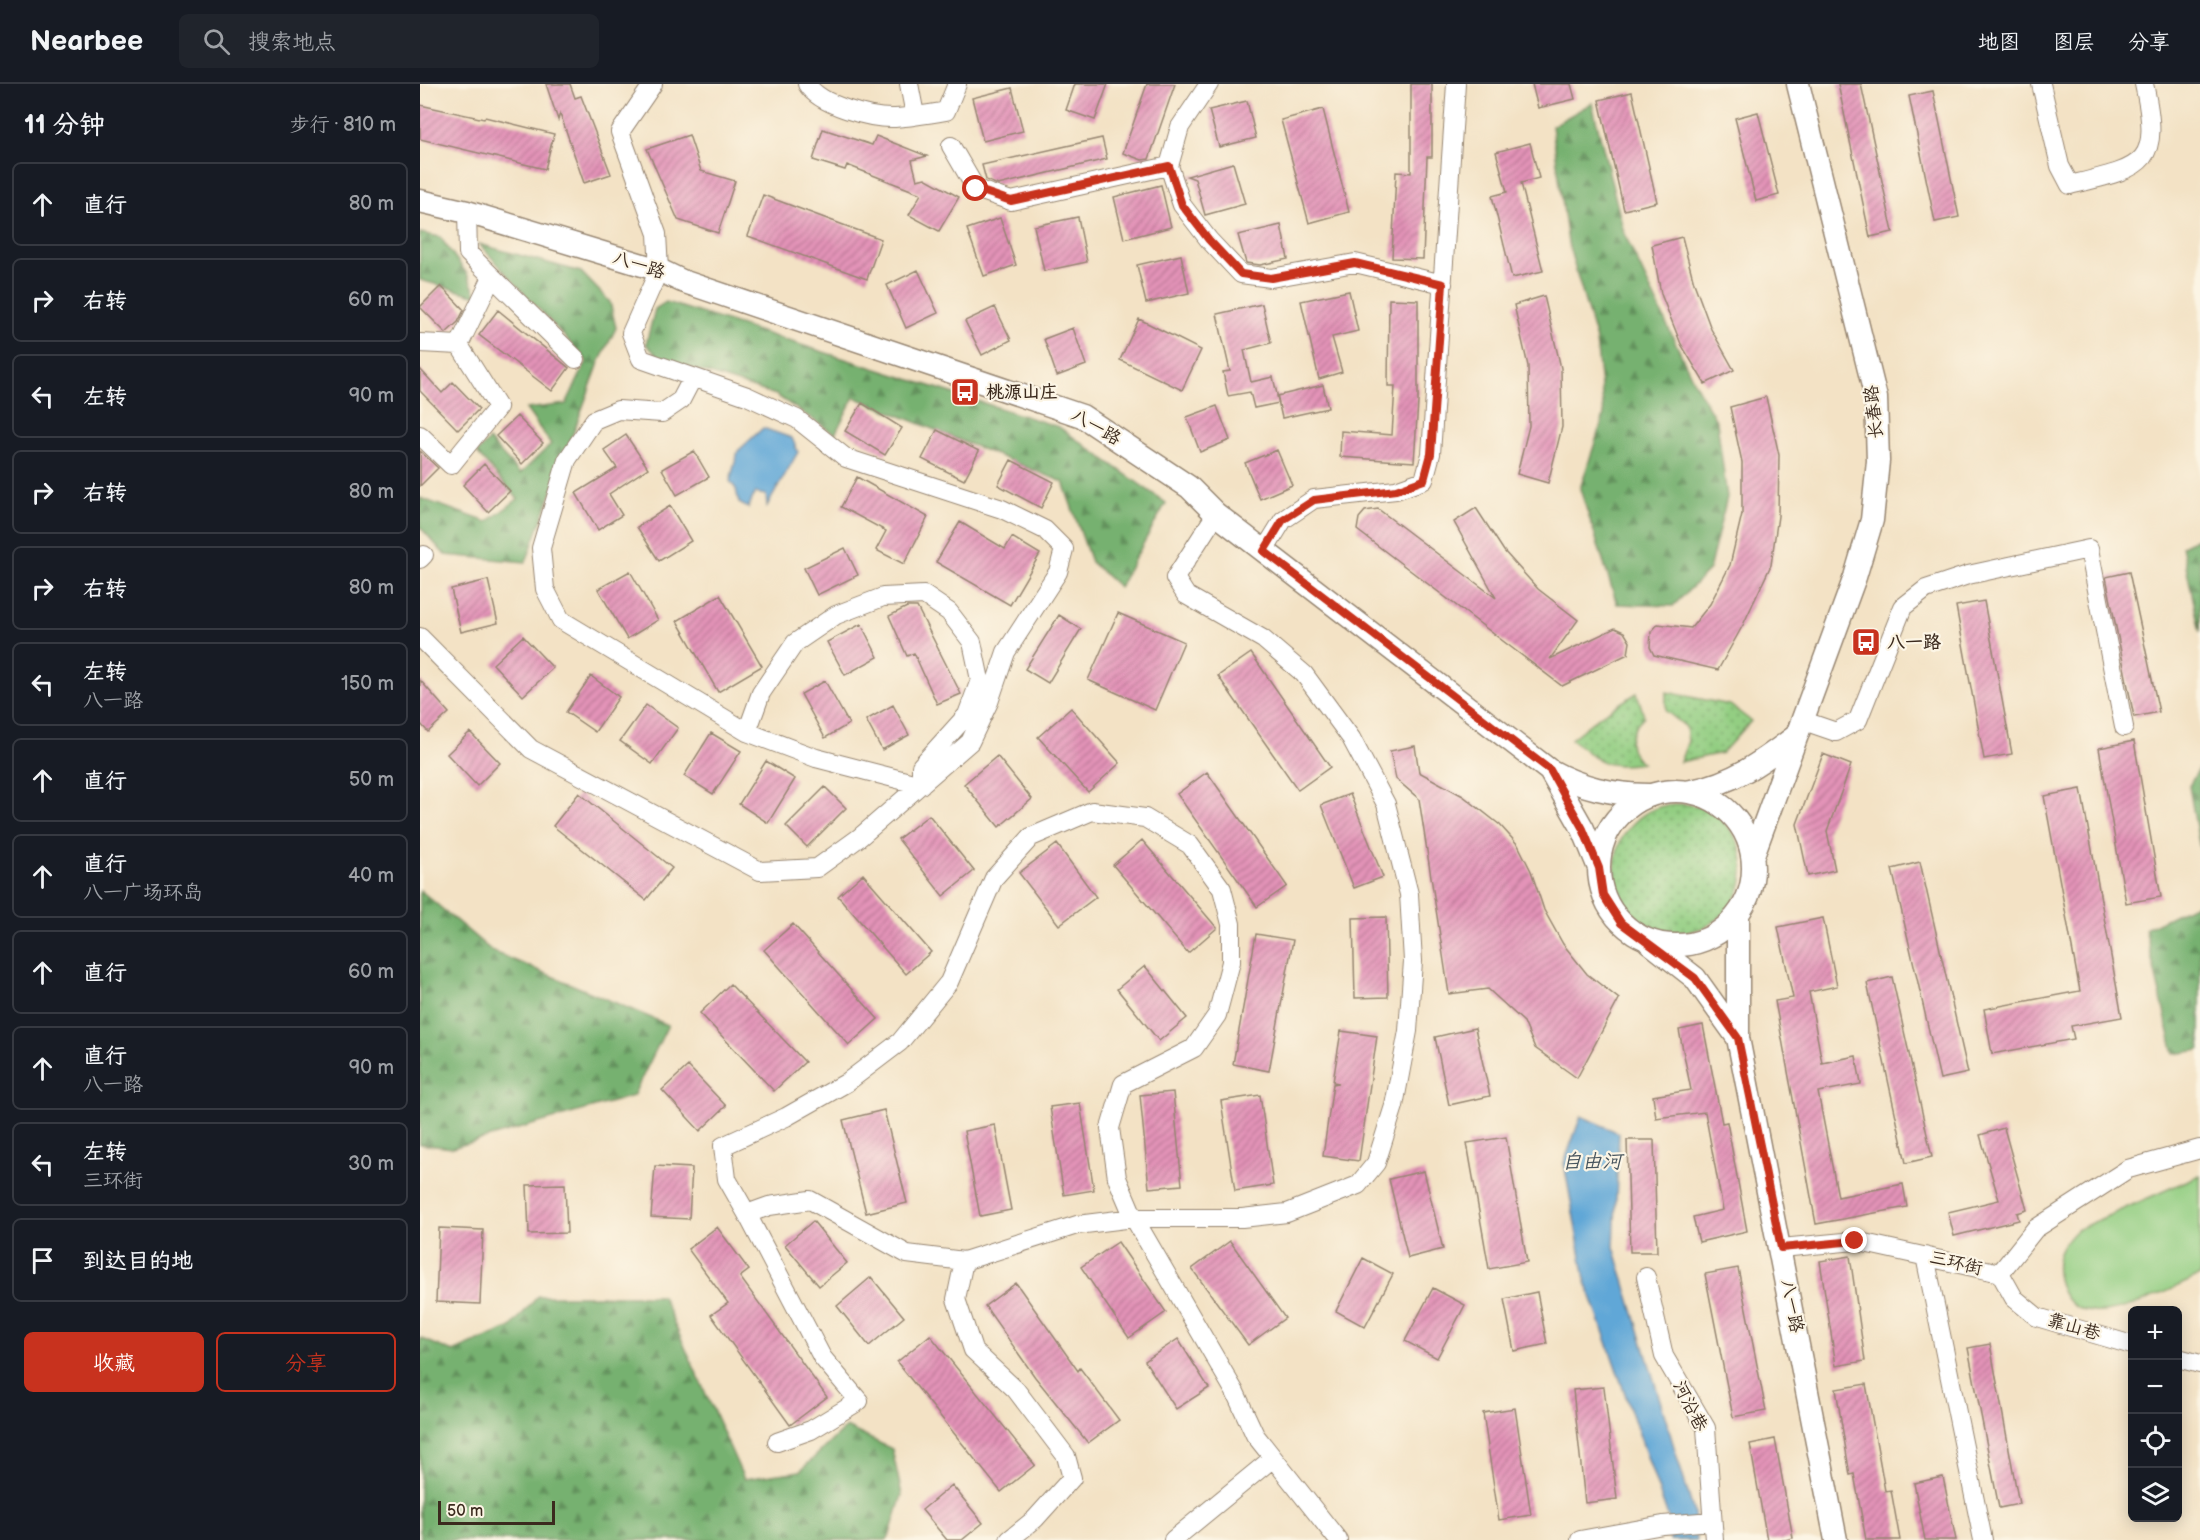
<!DOCTYPE html>
<html lang="zh">
<head>
<meta charset="utf-8">
<style>
	body { margin:0; font-family:"Balsamiq Sans","LXGW WenKai TC",sans-serif; background:#20242c; color:#f1f3f6 }
	.controls { position:absolute; right:18px; bottom:18px; display:grid; overflow:hidden; border-radius:9px; box-shadow:0 3px 15px #0003 }
	.controls button { width:54px; height:54px; display:grid; place-items:center; padding:0; border:0; border-bottom:2px solid #363941; background:#171b24; color:#f1f3f6; font:30px sans-serif }
	.scale { position:absolute; left:18px; bottom:15px; width:117px; box-sizing:border-box; padding-left:6px; border:3px solid #3b2a1e; border-top:0; font-size:16px; line-height:21px; white-space:nowrap; color:#3b2a1e; -webkit-text-stroke:4px #fcf5e5; paint-order:stroke }
	.stop { position:absolute; width:18px; height:18px; margin:-14px; border:4px solid #c8321e; border-radius:50%; background:#fff }
	.stop.end { background:#c8321e; border-color:#fff; box-shadow:0 2px 6px #0008 }
	.list { margin:0; padding:0; list-style:none }
	h2 { display:flex; justify-content:space-between; align-items:center; height:78px; margin:0; padding:0 24px; font-size:26px }
	h2 small { font-size:20px; font-weight:400; color:#9ea1a6 }
	.list li { display:grid; grid-template-columns:39px 1fr auto; gap:18px; align-items:center; box-sizing:border-box; height:84px; margin:0 12px 12px; padding:0 12px; border:2px solid #363941; border-radius:9px }
	.list b { display:block; font-size:22px; white-space:nowrap }
	.list p { margin:0; font-size:20px; white-space:nowrap; color:#9ea1a6 }
	.list em { font-size:20px; font-style:normal; color:#9ea1a6 }
	.actions { display:flex; gap:12px; padding:18px 24px }
	.actions a { flex:1; padding:14px 0; border:2px solid #c8321e; border-radius:9px; text-align:center; font-size:21px; color:#c8321e }
	.actions .main { background:#c8321e; color:#fff }
	.icon { flex:none; width:33px; height:33px; fill:none; stroke:currentColor; stroke-width:2; stroke-linecap:round; stroke-linejoin:round }
	.map { position:relative; flex:none; width:1780px; height:1456px; overflow:hidden }
	header { display:flex; align-items:center; gap:36px; box-sizing:border-box; height:84px; padding:0 30px; background:#171b24; border-bottom:2px solid #363941 }
	header strong { font-size:28px }
	nav { display:flex; gap:33px; margin-inline-start:auto; font-size:21px }
	.search { width:420px; height:54px; background:#20242c; display:flex; align-items:center; gap:15px; box-sizing:border-box; padding:0 21px; border-radius:9px; color:#9ea1a6; font-size:22px }
	main { display:flex }
	aside { flex:1; background:#171b24 }
	.map>svg:first-child { display:block }
</style>
</head>
<body>
<header>
<strong>Nearbee</strong>
<div class="search"><svg class="icon" aria-label="search" viewBox="0 0 24 24"><circle cx="10" cy="10" r="6"/><path d="M15 15l6 6"/></svg>搜索地点</div>
<nav><a>地图</a><a>图层</a><a>分享</a></nav>
</header>
<main>
<aside>
<h2>11 分钟<small>步行 · 810 m</small></h2>
<ul class="list">
<li><svg class="icon" aria-label="ahead" viewBox="0 0 24 24"><path d="M12 20V5M6 11l6-6 6 6"/></svg><div><b>直行</b></div><em>80 m</em></li>
<li><svg class="icon" aria-label="right" viewBox="0 0 24 24"><path d="M7 20v-9h11M14 6l5 5-5 5"/></svg><div><b>右转</b></div><em>60 m</em></li>
<li><svg class="icon" aria-label="left" viewBox="0 0 24 24"><path d="M17 20v-9H6M10 6l-5 5 5 5"/></svg><div><b>左转</b></div><em>90 m</em></li>
<li><svg class="icon" aria-label="right" viewBox="0 0 24 24"><path d="M7 20v-9h11M14 6l5 5-5 5"/></svg><div><b>右转</b></div><em>80 m</em></li>
<li><svg class="icon" aria-label="right" viewBox="0 0 24 24"><path d="M7 20v-9h11M14 6l5 5-5 5"/></svg><div><b>右转</b></div><em>80 m</em></li>
<li><svg class="icon" aria-label="left" viewBox="0 0 24 24"><path d="M17 20v-9H6M10 6l-5 5 5 5"/></svg><div><b>左转</b><p>八一路</p></div><em>150 m</em></li>
<li><svg class="icon" aria-label="ahead" viewBox="0 0 24 24"><path d="M12 20V5M6 11l6-6 6 6"/></svg><div><b>直行</b></div><em>50 m</em></li>
<li><svg class="icon" aria-label="ahead" viewBox="0 0 24 24"><path d="M12 20V5M6 11l6-6 6 6"/></svg><div><b>直行</b><p>八一广场环岛</p></div><em>40 m</em></li>
<li><svg class="icon" aria-label="ahead" viewBox="0 0 24 24"><path d="M12 20V5M6 11l6-6 6 6"/></svg><div><b>直行</b></div><em>60 m</em></li>
<li><svg class="icon" aria-label="ahead" viewBox="0 0 24 24"><path d="M12 20V5M6 11l6-6 6 6"/></svg><div><b>直行</b><p>八一路</p></div><em>90 m</em></li>
<li><svg class="icon" aria-label="left" viewBox="0 0 24 24"><path d="M17 20v-9H6M10 6l-5 5 5 5"/></svg><div><b>左转</b><p>三环街</p></div><em>30 m</em></li>
<li><svg class="icon" aria-label="arrive" viewBox="0 0 24 24"><path d="M6 21V4h12l-3 4 3 4H6"/></svg><div><b>到达目的地</b></div></li>
</ul>
<div class="actions"><a class="main">收藏</a><a>分享</a></div>
</aside>
<div class="map">
<svg width="1780" height="1456" viewBox="0 0 1780 1456">
	<defs>
		<pattern id="grass-dots" width="8" height="8" patternUnits="userSpaceOnUse" patternTransform="scale(1.5)"><rect width="8" height="8" fill="#93ce82"/><path d="M2 2h.1M6 6h.1" fill="none" stroke="#79a76a" stroke-width="1.8" stroke-linecap="round"/></pattern>
		<pattern id="forest-firs" width="22" height="20" patternUnits="userSpaceOnUse" patternTransform="scale(1.5)"><rect width="22" height="20" fill="#76b170"/><path d="M5 1l3.5 6h-7zM16 11l3.5 6h-7z" fill="#62905b"/></pattern>
		<pattern id="building-hatch" width="6" height="6" patternUnits="userSpaceOnUse" patternTransform="scale(1.5)"><rect width="6" height="6" fill="#e393b8"/><path d="M-1 1l2-2M0 6l6-6M5 7l2-2" fill="none" stroke="#b97895"/></pattern>
	</defs>
	<rect width="100%" height="100%" fill="#fcf5e5"/>
	<filter id="ink" filterUnits="userSpaceOnUse"><feTurbulence type="fractalNoise" baseFrequency=".0167" numOctaves="2"/><feDisplacementMap in="SourceGraphic" scale="12" xChannelSelector="R" yChannelSelector="G"/><feConvolveMatrix kernelMatrix="1 2 1 2 8 2 1 2 1" color-interpolation-filters="sRGB"/></filter>
	<filter id="wash" filterUnits="userSpaceOnUse"><feTurbulence type="fractalNoise" baseFrequency=".008" numOctaves="4" result="noise"/><feDisplacementMap in="SourceGraphic" scale="24" xChannelSelector="R" yChannelSelector="G"/><feGaussianBlur stdDeviation="1.35" result="paint"/><feColorMatrix in="noise" values="0 0 0 0 0 0 0 0 0 0 0 0 0 0 0 0 0 1.4 0 .05"/><feComposite in="paint" operator="in"/></filter>
	<g filter="url(#wash)">
		<rect width="100%" height="100%" fill="#f3e2c5"/>
		<path fill="url(#grass-dots)" stroke="#677c50" stroke-width="1.5" d="M1246 608 1310 621 1331 637 1302 669 1260 678 1268 657 1266 643 1246 627Z
			M1217 609 1224 632C1208 648 1204 665 1222 679 1184 685 1180 678 1151 655L1181 631Z
			M1195 784a64 64 0 1 1 128 0a64 64 0 1 1-128 0Z"/>
		<path fill="url(#forest-firs)" stroke="#586e47" stroke-width="1.5" d="M1172 19 1204 149 1273 296 1297 338 1307 413 1289 486 1253 522 1197 520 1160 405 1184 331 1176 256 1148 159 1132 42Z
			M0 149 20 153 47 190 57 212 0 196Z
			M59 160 161 188 190 218 196 244 179 279 106 478 25 471 0 443V414L67 438 98 415 57 369 69 356 100 390 131 360 106 325 146 320 167 277Z
			M246 218 639 343 746 419 699 503 671 478 643 398 434 313 415 350 356 311 240 274 226 260 235 225Z
			M1780 453V548L1762 462Z
			M1780 683V766L1769 702Z
			M0 806 72 867 248 941 213 1012 32 1064 0 1060Z
			M1780 818V966L1754 970 1725 845Z
			M118 1212H242L324 1395 380 1387 426 1343 472 1365 482 1411 469 1453 466 1456H0V1254L33 1268 91 1243Z"/>
		<path fill="#93ce82" stroke="#677c50" stroke-width="1.5" d="M1780 1091V1192C1741 1208 1653 1263 1638 1195 1633 1173 1641 1161 1656 1146Z"/>
		<path fill="#61a7d7" stroke="#4e687a" stroke-width="1.5" d="M343 344 372 354 378 368 347 422 346 411 335 409 328 424 319 419 316 405 310 397 318 367Z
			M1161 1032 1199 1049 1194 1163 1274 1429 1277 1456H1250L1248 1433 1165 1195 1144 1079Z"/>
		<g id="blocks">
			<path fill="url(#building-hatch)" d="M126 0H150L155 14 161 12 191 90 164 99 140 29 138 36Z
				M655 0H688L675 36 646 26Z
				M727 0H755L729 75 722 76 703 69Z
				M991 0H1012V73H1007L1003 175 972 174 976 88 991 89Z
				M1112 0H1151L1155 15 1118 24Z
				M1418 0H1441L1473 148 1450 153Z
				M592 4 603 47 563 57 552 14Z
				M1513 7 1539 133 1515 138 1489 12Z
				M1212 8 1237 118 1204 126 1179 16Z
				M827 17 836 54 799 63 789 26Z
				M0 21 64 35 65 33 134 50 125 85 0 55Z
				M903 25 929 128 889 139 861 36Z
				M1338 28 1359 111 1336 117 1315 34Z
				M403 45 452 61 456 52 507 72 492 76 497 96 505 94 539 113 519 147 489 131 501 110 427 81 425 86 393 76Z
				M269 51 281 87 315 97 298 149 258 136 227 65Z
				M682 54 687 75 578 101 566 96 562 81Z
				M1110 59 1119 94 1101 99 1123 187 1092 194 1072 112 1087 108 1076 68Z
				M813 79 825 120 785 131 775 95 767 92Z
				M741 101 751 143 704 155 694 113Z
				M343 111 461 155 447 195 328 152Z
				M658 133 667 178 624 187 614 142Z
				M580 134 596 181 564 192 547 145Z
				M861 141 868 175 840 181 826 179 818 151Z
				M1262 153 1274 199 1291 245 1314 286 1285 300 1261 260 1241 210 1232 161Z
				M761 171 769 209 726 219 717 181Z
				M498 186 518 229 486 244 467 201Z
				M21 202 44 226 38 238 26 249 0 223Z
				M929 207 938 247 912 253 922 288 899 295 881 217Z
				M1124 212 1141 284 1142 343 1128 399 1097 390 1109 342 1108 282 1094 221Z
				M969 215 998 216V318L994 378 920 373 921 347 972 351 975 302H968Z
				M842 220 851 259 824 266 831 298 853 293 859 319 834 324 830 308 808 312 803 288 810 287 797 230Z
				M575 223 591 256 562 271 545 237Z
				M78 226 149 284 132 307 59 251Z
				M719 235 781 266 762 306 700 276Z
				M653 244 666 281 637 292 624 255Z
				M0 285 22 309 33 298 59 325 38 346 0 307Z
				M903 301 908 324 862 334 857 312Z
				M1346 313 1359 371 1358 432 1351 481 1323 541 1298 586 1234 571 1230 563 1231 548 1238 540 1271 544 1290 520 1310 481 1322 430V378L1310 323Z
				M442 319 482 344 465 371 425 347Z
				M797 322 810 356 780 368 767 333Z
				M97 332 123 359 102 380 76 352Z
				M517 346 559 367 544 396 502 375Z
				M206 351 228 384 189 410 202 431 178 446 156 409 197 384 184 366Z
				M857 366 872 401 840 415 825 379Z
				M0 367 18 384 0 402Z
				M274 367 289 393 257 411 242 385Z
				M591 376 634 398 621 424 578 401Z
				M64 380 90 407 68 428 43 401Z
				M437 393 508 433 484 480 456 466 466 447 421 423Z
				M250 422 271 457 239 477 217 443Z
				M1056 424 1084 467 1118 505 1158 536 1130 575 1195 544 1204 548 1210 558 1208 570 1142 602 937 446 939 434 945 427 958 425 1076 514 1034 438Z
				M540 438 585 465 592 453 620 470 590 521 516 478Z
				M425 464 438 491 397 511 384 484Z
				M210 487 238 536 207 555 178 505Z
				M1709 488 1739 628 1714 633 1686 493Z
				M68 496 78 539 41 548 31 505Z
				M300 511 342 582 298 608 257 537Z
				M1564 517 1592 670 1564 675 1536 522Z
				M487 523H497L541 610 517 620 494 569 487 572 469 532Z
				M698 529 764 558 735 626 668 596Z
				M639 531 661 545 628 599 605 585Z
				M441 540 458 573 425 591 407 558Z
				M103 552 133 584 103 612 73 580Z
				M831 569 910 683 878 706 798 592Z
				M171 592 199 613 175 648 146 628Z
				M0 596 29 629 8 648 0 639Z
				M405 597 429 640 405 654 381 610Z
				M226 621 258 644 232 680 200 657Z
				M473 621 489 651 462 666 446 636Z
				M651 624 700 679 668 708 618 653Z
				M50 648 80 679 57 702 27 670Z
				M291 649 321 667 293 710 264 692Z
				M1714 657 1741 813 1706 819 1679 664Z
				M995 662 999 688 1043 712 1080 741 1098 761 1111 787 1124 826 1143 860 1167 890 1199 915 1157 994 1115 964 1104 938 1068 905 1029 910 999 715 976 695 970 667Z
				M1403 670 1431 681 1407 747 1415 786 1388 792 1377 740Z
				M577 672 612 715 579 743 544 700Z
				M346 677 375 695 348 739 319 720Z
				M787 688 867 802 837 823 757 710Z
				M405 703 426 724 387 763 366 742Z
				M1661 705 1702 933 1651 942 1654 955 1572 970 1564 925 1660 907 1624 712Z
				M159 709 252 784 226 816 133 742Z
				M930 710 963 793 934 804 901 721Z
				M509 731 554 787 523 812 478 755Z
				M722 756 797 844 768 869 693 781Z
				M637 760 676 813 639 841 599 789Z
				M1500 778 1548 989 1520 995 1472 785Z
				M443 790 511 868 486 890 418 812Z
				M966 833 968 913 935 914 933 834Z
				M1403 834 1417 902 1389 908 1402 979 1436 972 1441 1000 1398 1008 1418 1113 1483 1100 1487 1123 1396 1140 1355 917 1373 914 1358 843Z
				M373 840 458 935 429 961 344 866Z
				M836 850 873 856 849 987 813 980Z
				M725 882 767 934 739 957 697 905Z
				M1472 893 1512 1073 1486 1079 1447 899Z
				M310 900 385 978 354 1007 280 929Z
				M1283 941 1302 1039 1307 1038 1327 1147 1279 1158 1273 1133 1303 1126 1285 1028 1236 1034 1233 1012 1271 1006 1259 946Z
				M1055 944 1070 1012 1029 1021 1015 953Z
				M921 947 957 952 939 1077 903 1072 913 1000 919 999 913 998Z
				M268 982 306 1022 280 1047 242 1006Z
				M753 1008 762 1101 729 1104 720 1011Z
				M840 1011 853 1101 815 1107 801 1017Z
				M660 1019 674 1106 644 1111 630 1023Z
				M464 1026 487 1119 446 1129 423 1036Z
				M575 1041 591 1126 560 1132 544 1047Z
				M1584 1044 1607 1126 1597 1129 1599 1136 1534 1152 1528 1128 1579 1116 1560 1051Z
				M1086 1053 1107 1178 1069 1185 1047 1059Z
				M1207 1056H1234L1237 1168H1210Z
				M235 1082 272 1084 269 1135 231 1133Z
				M1004 1087 1023 1165 988 1174 969 1095Z
				M145 1100 147 1149 109 1150 107 1101Z
				M393 1137 427 1179 399 1202 365 1161Z
				M297 1143 329 1186 320 1193 407 1313 370 1341 291 1231 308 1219 268 1165Z
				M19 1144 63 1146 60 1220 16 1218Z
				M810 1157 865 1234 828 1261 772 1185Z
				M698 1158 746 1228 709 1254 661 1183Z
				M1430 1172 1445 1277 1416 1282 1400 1177Z
				M943 1174 973 1190 945 1243 916 1227Z
				M1318 1184 1346 1327 1313 1333 1285 1190Z
				M451 1193 484 1233 449 1262 417 1222Z
				M596 1199 658 1287 660 1284 699 1336 668 1359 615 1293 565 1222Z
				M1013 1204 1045 1221 1017 1274 985 1257Z
				M1117 1208 1127 1260 1094 1267 1084 1215Z
				M510 1251 615 1381 581 1408 477 1278Z
				M758 1255 789 1304 756 1325 725 1277Z
				M1570 1260 1599 1420 1579 1424 1548 1264Z
				M1446 1300 1465 1407 1471 1406 1480 1456H1446L1434 1390 1430 1391 1416 1305Z
				M1184 1303 1197 1415 1165 1419 1153 1306Z
				M1095 1324 1111 1431 1079 1436 1063 1329Z
				M1355 1355 1373 1454 1365 1456H1347L1330 1360Z
				M1523 1393 1536 1456H1505L1494 1399Z
				M532 1401 563 1439 542 1456H527L502 1426Z"/>
		</g>
	</g>
	<g filter="url(#ink)">
		<use href="#blocks" fill-opacity="0" stroke="#978672" stroke-width="1.5"/>
		<g fill="none" stroke-linecap="round" stroke-linejoin="round">
			<g stroke="#978672" stroke-width="20">
				<path id="minor" d="M387 0C399 21 451 35 475 34 492 33 509 30 526 27L537 0
					M489 0 495 31
					M789 0 760 43 749 82 762 121 789 156 821 190 851 194 935 179 1023 200
					M1621 0 1640 82 1650 101C1724 83 1742 82 1724 0
					M531 62 556 105 591 117 749 82
					M47 128 48 169 156 275
					M0 259 39 261
					M273 293 261 316 242 329 198 326 174 336 147 376 121 464 125 505 141 536 327 648 396 674 501 701V682L547 631 560 596 552 558 529 528 504 511 463 513 416 531 375 559 341 609 327 648
					M0 351 31 381 78 323 39 261 72 193
					M844 467 863 436 894 415 976 406 1004 396 1011 370 1036 0
					M0 475 4 471
					M0 553 111 665 340 787 397 784 440 753 550 658 569 618 586 568 638 488 644 465 625 446 582 425 426 374 377 335 327 312 221 275 211 249 239 186 237 150 200 48 233 0
					M1384 637 1416 648 1438 636 1483 523 1506 505 1548 491 1669 465 1704 643
					M327 1130 307 1095 303 1062 366 1033 426 999 480 958 529 898 574 794 611 753 672 727 725 734 770 761 802 805 811 840V878L797 931 774 964 703 1000 690 1044 697 1094 714 1134 815 1308 835 1351 918 1456
					M1361 1164 1435 1157 1580 1189
					M1505 1172 1563 1456
					M544 1177 536 1215 553 1266 596 1306 646 1372 652 1394 615 1435 589 1456
					M1580 1189 1615 1145 1708 1085 1780 1065
					M1580 1189 1594 1214 1617 1233 1712 1261
					M1226 1193 1244 1272 1286 1344 1294 1456
					M1758 1274 1780 1280
					M357 1358 391 1346 439 1317 402 1273 327 1130 349 1122 390 1116 487 1170 544 1177 657 1141 714 1134H822L867 1129 938 1101 956 1079 974 1022 988 947 993 877 989 810 966 720 931 654 884 590 843 555 766 511 755 494 796 430
					M753 1456 853 1374
					M1160 1456 1243 1441 1292 1437"/>
			</g>
			<g stroke="#978672" stroke-width="25">
				<path id="major" d="M0 117 47 128 239 186 262 197 662 332 769 403 796 430 1129 686C1162 704 1191 710 1228 711
					M1130 687 1163 745 1179 784
					M1179 784a77 77 0 1 1 154 0a77 77 0 1 1-154 0Z
					M1271 707C1313 699 1342 678 1376 652
					M1333 771 1435 493 1452 436 1458 377 1456 314 1378 0
					M1318 831V954L1416 1456
					M1229 858 1275 894 1318 954"/>
			</g>
			<use href="#minor" stroke="#fff" stroke-width="18"/>
			<use href="#major" stroke="#fff" stroke-width="22"/>
		</g>
	</g>
	<g fill="none" stroke-linecap="round" stroke-linejoin="round" filter="url(#ink)">
		<path stroke="#c8321e" stroke-width="8" d="M556 105 591 117 749 82 762 121 789 156 821 190 851 194 935 179 1023 200 1011 370 1004 396 976 406 894 416 863 436 844 467 1130 686 1163 745 1179 784 1183 811 1201 839 1275 894 1318 954 1361 1164 1435 1157"/>
	</g>
	<defs>
		<g id="bus-square" transform="scale(1.5)"><rect x="-9" y="-9" width="18" height="18" rx="4" fill="#c8321e" stroke="#fcf5e5"/><path d="M-5-6H5V4H4V6H2V4H-2V6H-4V4H-5ZM-3.5-4V0h7V-4ZM-3.5 1.2v1.5H-2V1.2ZM2 1.2v1.5H3.5V1.2Z" fill="#fff"/></g>
	</defs>
	<g fill-rule="evenodd">
		<use href="#bus-square" x="545" y="308"/>
		<use href="#bus-square" x="1446" y="558"/>
	</g>
	<g text-anchor="middle" dominant-baseline="central" stroke-width="4.5" stroke-linejoin="round" paint-order="stroke">
		<g font-size="18" fill="#3b2a1e" stroke="#fcf5e5">
			<text transform="translate(219 181) rotate(18)">八一路</text>
			<text transform="translate(1454 328) rotate(-96)">长春路</text>
			<text transform="translate(676 343) rotate(30)">八一路</text>
			<text transform="translate(1536 1179) rotate(13)">三环街</text>
			<text transform="translate(1372 1222) rotate(79)">八一路</text>
			<text transform="translate(1654 1243) rotate(16)">靠山巷</text>
			<text transform="translate(1270 1322) rotate(63)">河沿巷</text>
		</g>
		<g font-size="18" font-weight="bold" fill="#3b2a1e" stroke="#fcf5e5" text-anchor="start">
			<text x="566" y="308">桃源山庄</text>
			<text x="1467" y="558">八一路</text>
		</g>
		<g font-size="20" font-style="italic" fill="#48565f" stroke="#fcf5e5">
			<text x="1172" y="1078">自由河</text>
		</g>
	</g>
</svg>
<div class="controls">
<button>+</button>
<button>−</button>
<button><svg class="icon" aria-label="locate" viewBox="0 0 24 24"><circle cx="12" cy="12" r="6"/><path d="M12 2v4M12 18v4M2 12h4M18 12h4"/></svg></button>
<button><svg class="icon" aria-label="layers" viewBox="0 0 24 24"><path d="M12 4l9 5-9 5-9-5zM3 14l9 5 9-5"/></svg></button>
</div>
<div class="scale">50 m</div>
<div class="stop" style="left:556px;top:105px"></div>
<div class="stop end" style="left:1435px;top:1157px"></div>
</div>
</main>
</body>
</html>
